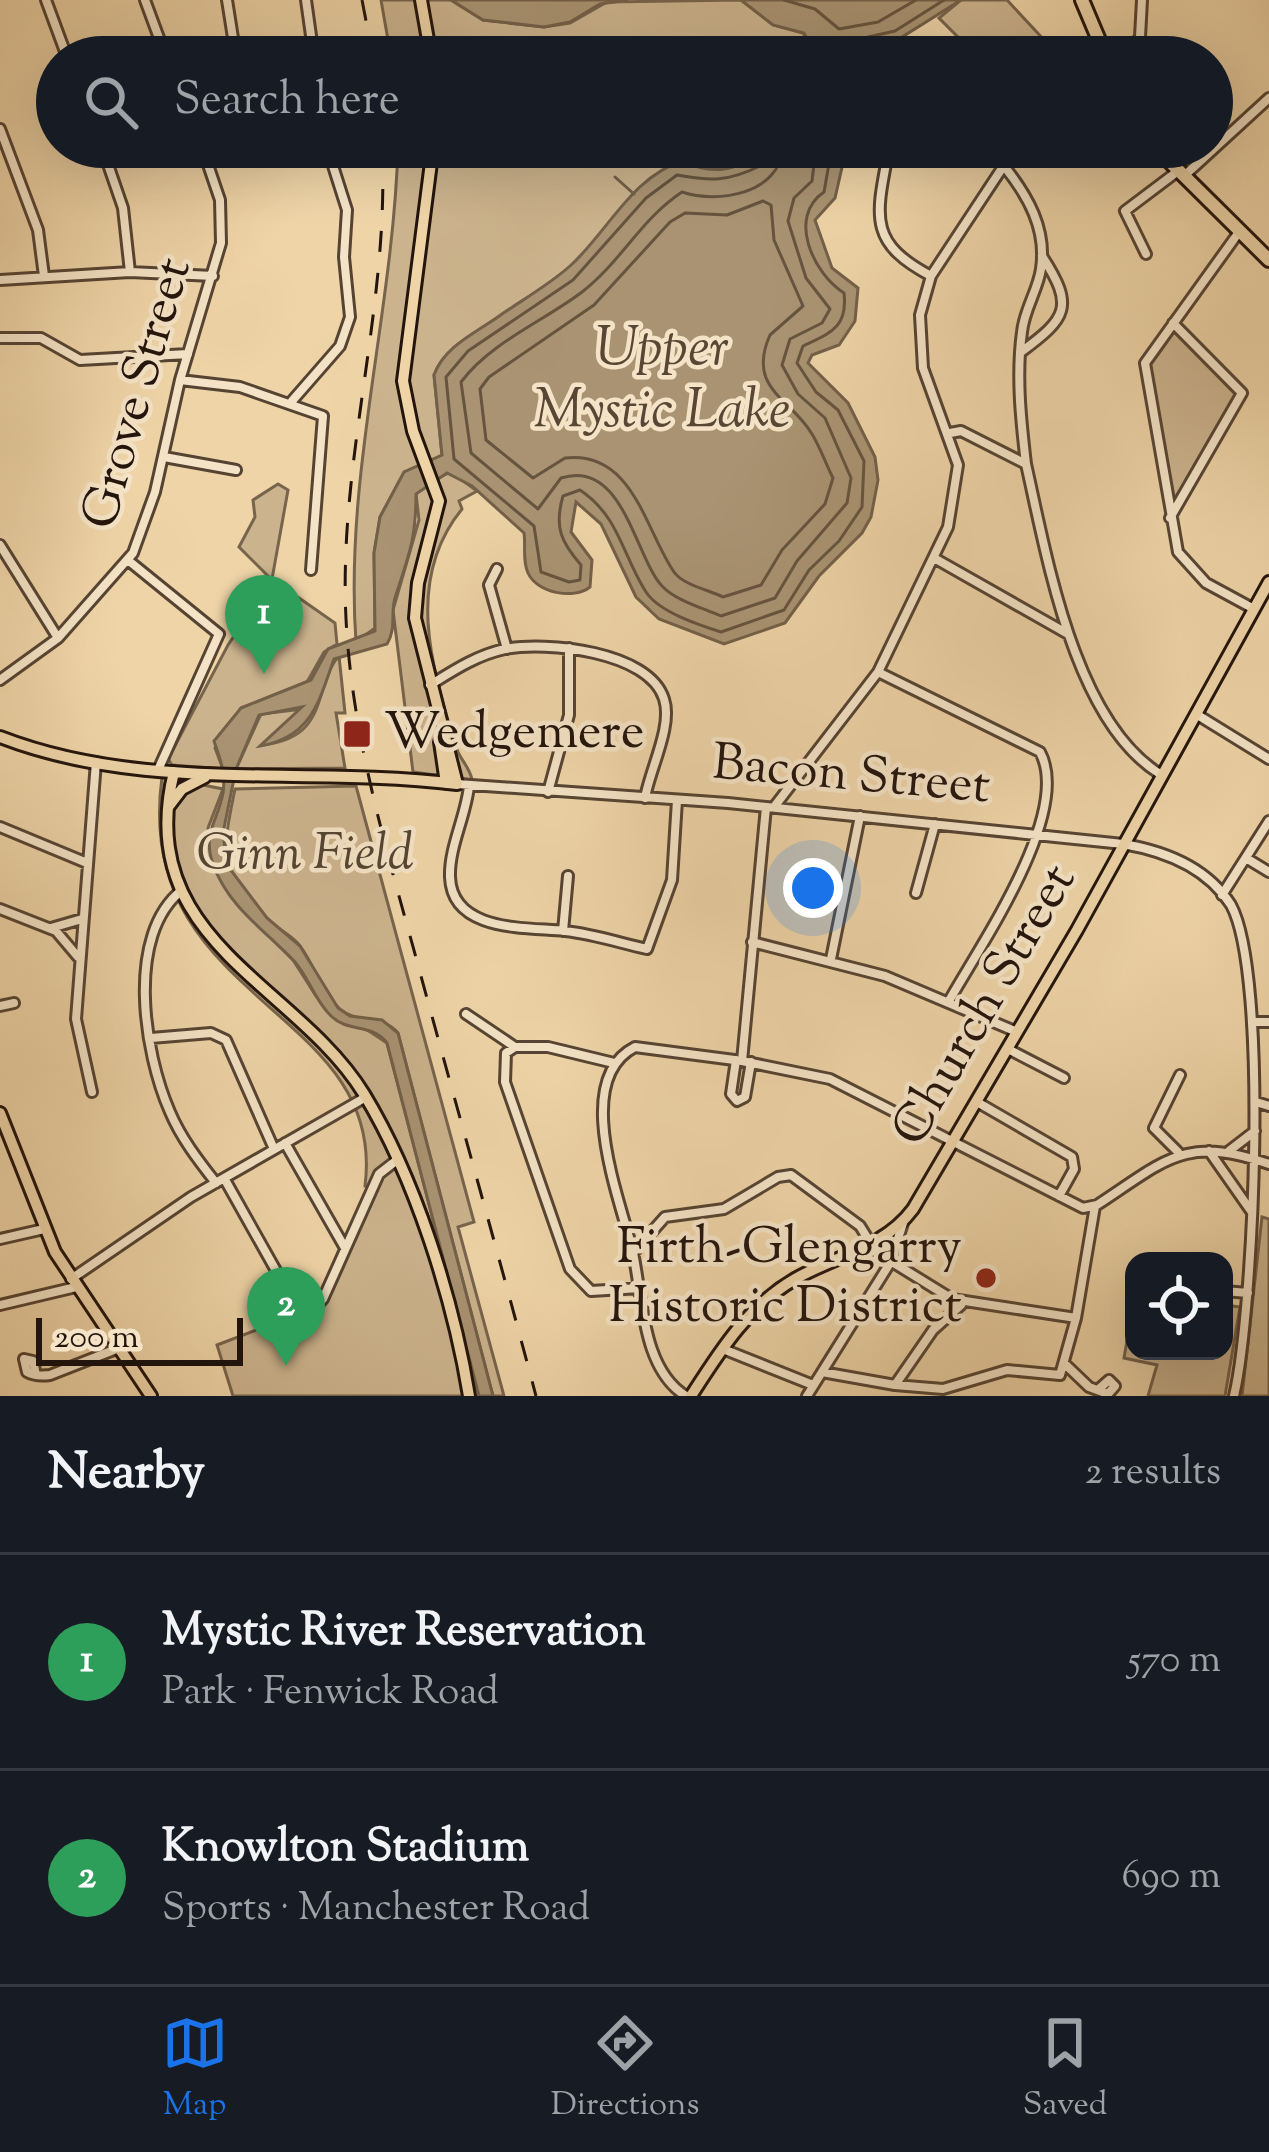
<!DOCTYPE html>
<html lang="en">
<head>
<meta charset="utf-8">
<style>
	body { margin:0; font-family:"Sorts Mill Goudy",serif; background:#242831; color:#f1f3f6 }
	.controls { position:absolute; right:36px; bottom:36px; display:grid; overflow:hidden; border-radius:24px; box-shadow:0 12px 48px #0002 }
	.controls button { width:108px; height:108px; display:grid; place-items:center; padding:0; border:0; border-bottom:3px solid #363941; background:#171b24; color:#f1f3f6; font:60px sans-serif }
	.scale { position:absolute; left:36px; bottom:30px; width:207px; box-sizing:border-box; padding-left:12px; border:6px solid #23140c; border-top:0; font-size:33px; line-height:42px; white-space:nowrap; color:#23140c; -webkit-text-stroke:9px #f4e3c6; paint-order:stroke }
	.you { position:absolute; left:813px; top:888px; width:42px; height:42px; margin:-30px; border:9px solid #fff; border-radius:50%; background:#1a73e8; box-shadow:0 0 0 18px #1a73e833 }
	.badge { display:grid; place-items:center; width:78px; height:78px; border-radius:50%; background:#1a73e8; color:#fff; font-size:39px; font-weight:700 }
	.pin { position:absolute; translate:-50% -99px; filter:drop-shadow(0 3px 6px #0008) }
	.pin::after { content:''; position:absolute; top:63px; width:42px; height:36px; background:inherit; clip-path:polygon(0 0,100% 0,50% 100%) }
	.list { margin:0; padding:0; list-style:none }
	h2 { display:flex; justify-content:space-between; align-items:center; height:156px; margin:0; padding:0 48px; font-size:51px }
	h2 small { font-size:39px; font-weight:400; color:#9ea1a6 }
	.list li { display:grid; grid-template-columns:78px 1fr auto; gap:36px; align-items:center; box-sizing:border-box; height:216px; padding:0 48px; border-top:3px solid #363941 }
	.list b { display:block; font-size:45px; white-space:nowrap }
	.list p { margin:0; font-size:39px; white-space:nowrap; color:#9ea1a6 }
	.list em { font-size:39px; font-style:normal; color:#9ea1a6 }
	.icon { flex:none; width:66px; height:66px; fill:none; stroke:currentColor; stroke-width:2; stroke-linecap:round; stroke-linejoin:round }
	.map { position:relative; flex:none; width:1269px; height:1396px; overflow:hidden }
	.search { position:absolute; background:#171b24; box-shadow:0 12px 48px #0002; left:36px; right:36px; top:36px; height:132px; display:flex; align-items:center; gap:30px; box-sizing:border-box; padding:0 42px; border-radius:66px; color:#9ea1a6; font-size:45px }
	.sheet { height:588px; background:#171b24 }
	nav { display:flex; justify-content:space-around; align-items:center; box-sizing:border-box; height:168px; border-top:3px solid #363941; background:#171b24; font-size:33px; color:#9ea1a6 }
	nav a { display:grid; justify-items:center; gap:6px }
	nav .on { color:#1a73e8 }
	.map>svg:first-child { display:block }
</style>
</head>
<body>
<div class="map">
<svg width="1269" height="1396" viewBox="0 0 1269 1396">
	<rect width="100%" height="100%" fill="#eed4a7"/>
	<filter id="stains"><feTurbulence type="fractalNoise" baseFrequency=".00167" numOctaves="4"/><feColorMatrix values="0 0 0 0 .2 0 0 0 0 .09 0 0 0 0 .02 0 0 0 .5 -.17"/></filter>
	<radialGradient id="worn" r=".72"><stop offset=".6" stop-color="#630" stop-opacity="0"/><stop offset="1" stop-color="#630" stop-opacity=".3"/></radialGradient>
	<path fill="#cbb38d" stroke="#77644c" stroke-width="3" d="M381 0H451L483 20 544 27 570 23 607 2 741 0 773 25 803 33 817 57H391Z
		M961 0H1007L1060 57H1025L1012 46 996 57H978L939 18Z
		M398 147H758C742 174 708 174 683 161 631 179 608 232 570 267 549 285 524 299 502 315 478 332 445 346 434 375L442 455 400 480 380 517 374 553 375 628 356 642C344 475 393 314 398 147Z
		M1176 329 1239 395 1173 504 1149 367Z
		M451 472 477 491 459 501 462 509C404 580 432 668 456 747 460 760 470 767 472 780L413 772 393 610 419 520 416 494 427 482Z
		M278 484 288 490 272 579 335 623 337 644 324 652 307 682 241 708 215 748 223 769 172 765 168 759 228 645 272 580 239 547 255 517 253 500Z
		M339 656 345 713H336L345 768 236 769 261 714 303 709 262 745C331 738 312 686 339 656Z
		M162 777 223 789 208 828 212 863 231 897 293 960 316 996 387 1043 479 1396H233L217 1345 296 1315 316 1316 377 1191 365 1186C388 1006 131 1004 162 777Z
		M356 786 474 1222 458 1227 504 1396H493L490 1385 398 1033C382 1014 357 1024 340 1009 321 992 315 966 300 946 292 935 280 931 271 922 218 870 221 857 235 789Z
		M1262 1217 1269 1219V1396H1242Z
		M1134 1300V1351H1224V1305L1240 1307 1225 1396H1148L1157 1365 1124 1358Z"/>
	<path fill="#a99372" stroke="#736049" stroke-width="3" d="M451 0H628L600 4 570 22 544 27 483 20Z
		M741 0H961L883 49 817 57 804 33 773 25Z
		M758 147H841L845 154 835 198 815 220 832 268 858 288 855 321 839 345 812 355 808 363 848 403 875 457 878 480 871 517 862 533 819 576 785 623 724 644 659 619 636 597 601 524 576 502 571 532 592 560 590 587C574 600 537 593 528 573 522 560 526 546 524 533L472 486 447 473 416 494C416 540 409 554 395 598 390 615 397 627 387 644L334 659C319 701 312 737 260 746L302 707 259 715 236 769 223 833 227 865 267 918 300 946 338 1008 350 1016 382 1020 398 1033 493 1396H479L387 1043C372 1023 348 1033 331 1016 315 1001 309 978 295 962 266 931 228 907 213 864 202 834 218 820 223 793 226 772 220 759 214 741L241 708 311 680 328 649 375 631 374 553 380 517 404 472 442 455 434 375C445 345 478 332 502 314 524 299 550 284 570 266 607 233 632 176 683 161 708 174 742 174 758 147Z"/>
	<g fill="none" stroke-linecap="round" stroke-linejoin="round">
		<path stroke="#66543f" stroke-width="3" d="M784 0 815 9 839 29 878 22 916 0
			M842 57 850 41 895 31 944 0
			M768 147 760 166C727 182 711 181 677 175L646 198 573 280 468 351 446 377 454 459 534 526 541 572 569 582 580 580 581 565C561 542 554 527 563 496L580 490C620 517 622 555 646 592 659 612 699 625 721 632L784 610 809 570 839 541 862 507 864 461 838 410 816 392 797 363 803 346C830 333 848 328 844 293 813 273 787 217 824 192L832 147
			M783 147C780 194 718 204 682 192 641 219 620 263 582 292 544 321 491 342 461 382L471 453 538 509 561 478C623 458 635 557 662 586 676 601 703 608 721 616L775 598 797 561 847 503 851 478 825 418 798 394 782 365 790 339 822 323 830 309 806 278 788 221 794 198 812 181 816 147
			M763 201 771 205 774 240 803 306 770 335C746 389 791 398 812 434 820 447 826 464 833 478L825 504 782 550 761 585 723 597C709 590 683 585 674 572 645 530 633 450 565 458L533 478 486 440 480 389 489 377 594 305 670 222 685 213 727 215Z"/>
		<path stroke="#736049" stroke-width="3" d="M615 177 634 194"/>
		<g stroke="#564433" stroke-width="14">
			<path id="minor" d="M46 0 67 57
				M145 0 166 57
				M227 0 236 57
				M306 0 314 57
				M1124 57 1140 37 1142 0
				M0 129 38 230 44 276
				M102 147 123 208 130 272
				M887 159C875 220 871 244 931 276
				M1004 166C1028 196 1047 229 1041 269 1038 290 1024 310 1022 332 1016 376 1021 421 1026 464
				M1184 176 1269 98
				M1239 232 1145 363 1178 552 1206 583 1254 609
				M1146 254 1125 211 1178 171
				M0 280 130 272 213 276
				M0 338H41L80 360 188 354
				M1021 352C1067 318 1075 307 1042 256
				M180 380 240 387 323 416 311 570
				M292 401 340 346 350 317 344 257 347 210 327 147
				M950 433 961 431 1026 464C1047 557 1074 721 1160 774
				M164 457 236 470
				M1170 518 1242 393 1173 323
				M0 545 58 638
				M934 558 1068 634
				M129 561 219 634 158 770
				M497 569 489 585 507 649
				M878 672 1040 752C1073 813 979 947 949 1001
				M0 680 58 638 133 553 155 492 180 380 221 243 220 200 202 147
				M430 685C454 670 477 655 505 649 546 641 649 651 664 699 673 726 650 769 645 798
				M1196 714 1269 759
				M457 784 728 803 1123 844C1165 851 1207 867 1231 905 1269 975 1254 1310 1234 1396
				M469 786C466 816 449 847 450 877 452 933 528 927 565 931 593 934 620 943 647 949L672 880 677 800
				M548 792 569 715V648
				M766 807 742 1061 830 1079 1083 1208 1097 1205C1166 1160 1184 1135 1269 1164
				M774 807 878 672 948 527 958 465 923 368 920 315 931 276 1016 147
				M0 827 87 863
				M1246 858 1269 872
				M182 890C125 935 144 1053 170 1112 181 1138 198 1160 216 1183
				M916 893 935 824
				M1222 895 1269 821
				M0 909 56 931 78 957
				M51 928 82 919
				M563 931 568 876
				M752 942 885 976 1017 1032
				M831 959 860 816
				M0 1006 14 1003
				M466 1014 515 1047H548L614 1063
				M1252 1022H1269
				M151 1038 211 1033 226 1040 274 1149
				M515 1047 506 1053 505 1082 570 1269 591 1291 640 1288
				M1008 1049 1064 1078
				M736 1060 731 1094 737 1101 745 1097 751 1062
				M92 1092 76 1019 96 762
				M977 1102 1072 1157 1074 1169 1059 1196
				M1256 1102 1269 1106
				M285 1143 345 1248
				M1209 1151 1251 1211
				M1229 1151 1255 1131
				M1178 1152 1154 1128 1180 1075
				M224 1178 297 1308 310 1313 323 1299 379 1174 397 1160
				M0 1239 44 1229
				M633 1253 665 1217 724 1209 778 1177 791 1175 860 1226 876 1252 952 1299 1076 1318 1095 1206
				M71 1279 191 1197 366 1097
				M1224 1291 1248 1293
				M0 1305 76 1287
				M723 1349 813 1385
				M1066 1365 1089 1387 1108 1394 1115 1386 1109 1380 1100 1388
				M822 1372 895 1385 933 1330 961 1305
				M36 1375 33 1361 24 1359 27 1372C34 1376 42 1376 50 1375L119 1348
				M895 1385 943 1389 1007 1370 1060 1375 1076 1318
				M686 1396C642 1369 643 1299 633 1253 622 1203 570 1080 635 1047L742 1061
				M807 1396 890 1263 904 1220"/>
		</g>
		<g stroke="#23140c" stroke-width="16">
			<path id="major" d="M421 0 431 57
				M0 737C147 794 305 765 457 784L415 618 418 583 439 501 413 431 403 381 433 147
				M440 742 446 783
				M174 772C132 941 296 983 364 1094 415 1178 453 1298 469 1396
				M169 806 182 789 205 777
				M0 1113 55 1252 151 1396
				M691 1396C720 1351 747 1307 795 1279 835 1256 884 1248 913 1209L1077 930 1269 582"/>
		</g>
		<g stroke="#23140c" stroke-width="18">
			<path id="highway" d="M1082 0 1106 57
				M1155 147 1269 260"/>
		</g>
		<use href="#minor" stroke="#f4e3c6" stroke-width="8"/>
		<use href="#major" stroke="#eed4a7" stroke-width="10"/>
		<use href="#highway" stroke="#eed4a7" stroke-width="12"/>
		<path stroke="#23140c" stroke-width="3" stroke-dasharray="21 21" stroke-linecap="butt" d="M362 0 373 57
			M382 147C390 306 338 460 346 619 352 738 387 851 418 965 457 1109 498 1252 536 1396"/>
	</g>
	<g fill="#8f2418" stroke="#f4e3c6" stroke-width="4.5">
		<rect x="342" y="719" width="30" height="30" rx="6"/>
		<circle cx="986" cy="1278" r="12"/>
	</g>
	<g text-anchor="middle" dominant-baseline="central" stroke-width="9" stroke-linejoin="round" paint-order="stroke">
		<g font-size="51" fill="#23140c" stroke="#f4e3c6">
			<text transform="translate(139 394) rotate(-74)">Grove Street</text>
			<text transform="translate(851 777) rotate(5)">Bacon Street</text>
			<text transform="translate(986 1006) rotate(-60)">Church Street</text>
		</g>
		<g font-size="51" fill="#23140c" stroke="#f4e3c6" text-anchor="start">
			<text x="384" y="734">Wedgemere</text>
			<text x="962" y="1249" text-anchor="end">Firth-Glengarry<tspan x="962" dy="59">Historic District</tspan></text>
		</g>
		<g font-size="51" font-style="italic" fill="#543" stroke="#f4e3c6">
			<text x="305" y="855">Ginn Field</text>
		</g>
		<g font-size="54" font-style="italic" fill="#594735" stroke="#f4e3c6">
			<text x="662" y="351">Upper<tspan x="662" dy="62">Mystic Lake</tspan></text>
		</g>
	</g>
	<rect width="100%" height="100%" filter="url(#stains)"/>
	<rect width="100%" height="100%" fill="url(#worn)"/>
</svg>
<div class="controls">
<button><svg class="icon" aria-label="locate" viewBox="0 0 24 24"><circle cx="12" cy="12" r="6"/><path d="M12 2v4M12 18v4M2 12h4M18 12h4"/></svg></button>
</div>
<div class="scale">200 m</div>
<div class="you"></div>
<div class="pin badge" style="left:264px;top:674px;background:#2e9e5b">1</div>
<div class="pin badge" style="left:286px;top:1366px;background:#2e9e5b">2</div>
<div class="search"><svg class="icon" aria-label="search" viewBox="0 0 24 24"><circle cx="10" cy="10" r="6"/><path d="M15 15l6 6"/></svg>Search here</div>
</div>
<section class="sheet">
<h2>Nearby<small>2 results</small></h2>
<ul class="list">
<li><span class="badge" style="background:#2e9e5b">1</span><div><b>Mystic River Reservation</b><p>Park · Fenwick Road</p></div><em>570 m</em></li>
<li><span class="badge" style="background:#2e9e5b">2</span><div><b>Knowlton Stadium</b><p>Sports · Manchester Road</p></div><em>690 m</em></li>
</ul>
</section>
<nav>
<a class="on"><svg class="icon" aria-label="map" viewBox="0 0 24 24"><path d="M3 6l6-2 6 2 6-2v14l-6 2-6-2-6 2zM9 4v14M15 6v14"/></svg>Map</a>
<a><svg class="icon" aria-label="directions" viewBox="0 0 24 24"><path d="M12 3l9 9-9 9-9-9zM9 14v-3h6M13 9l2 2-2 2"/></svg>Directions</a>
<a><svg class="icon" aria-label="saved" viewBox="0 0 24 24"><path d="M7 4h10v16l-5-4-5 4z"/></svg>Saved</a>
</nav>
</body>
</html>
